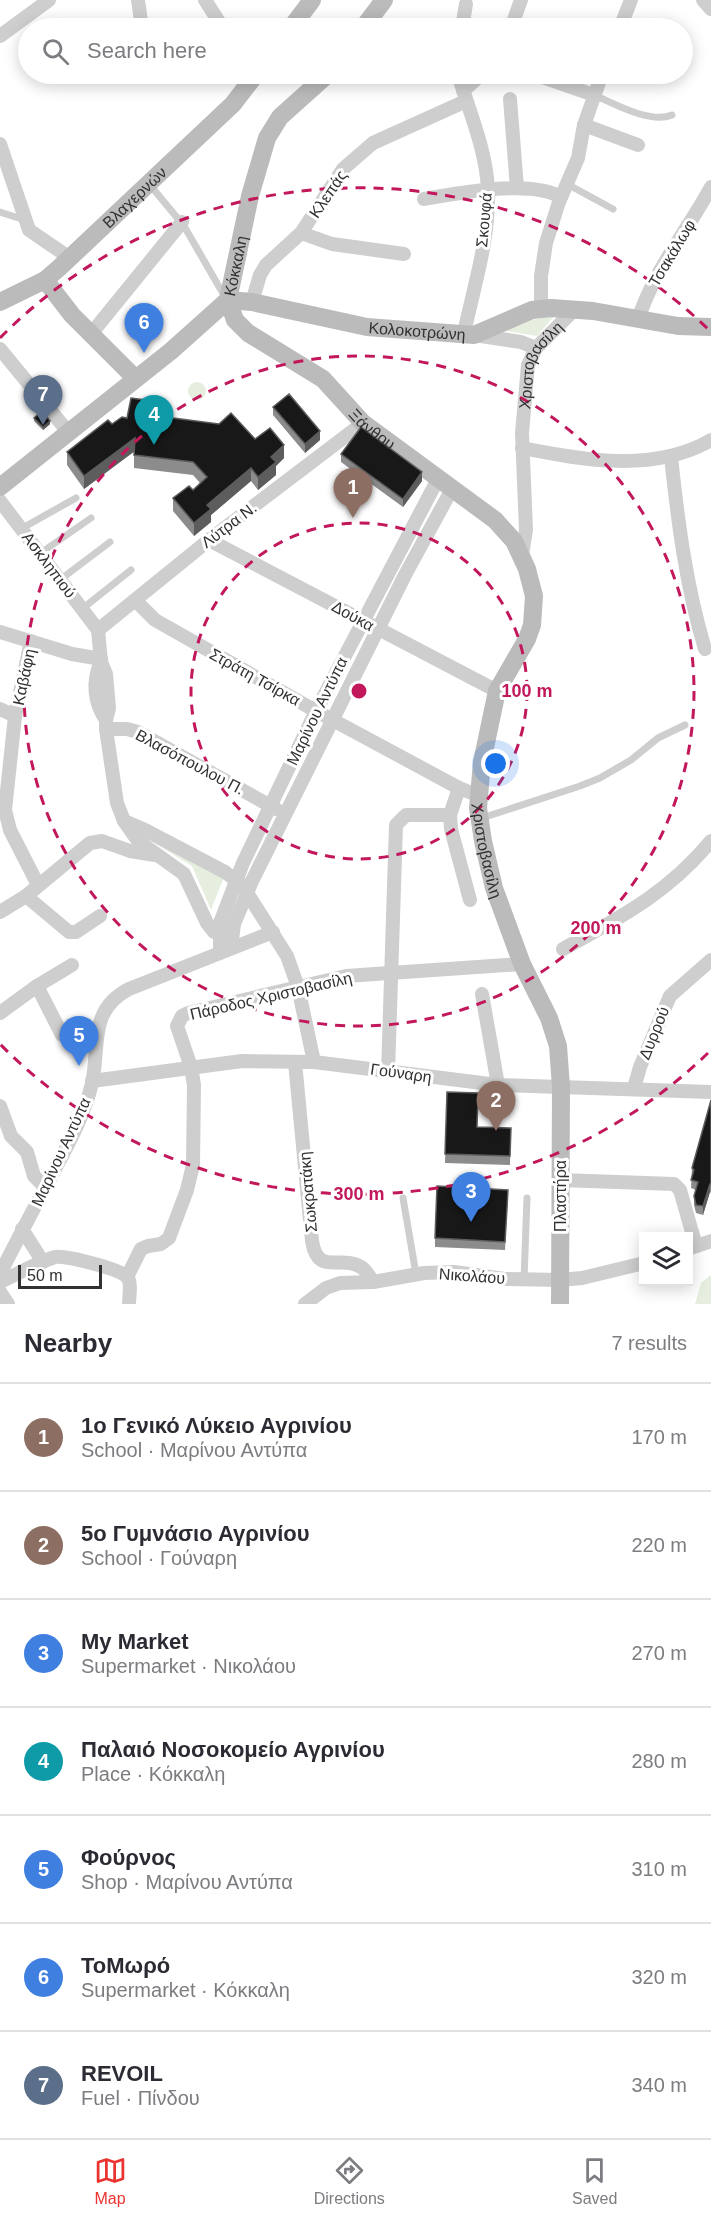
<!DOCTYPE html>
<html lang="en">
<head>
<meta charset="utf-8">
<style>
	body { margin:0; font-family:Helvetica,sans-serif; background:#f2f2f3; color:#2b2b33 }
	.controls { position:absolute; right:18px; bottom:18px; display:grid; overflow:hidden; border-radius:0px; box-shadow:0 3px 15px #0003 }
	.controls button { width:54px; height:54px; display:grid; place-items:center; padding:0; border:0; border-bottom:2px solid #e1e1e2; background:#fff; color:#2b2b33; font:30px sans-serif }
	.scale { position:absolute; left:18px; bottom:15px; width:84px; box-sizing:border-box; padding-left:6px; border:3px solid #313131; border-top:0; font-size:16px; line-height:21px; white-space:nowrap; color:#313131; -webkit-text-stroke:4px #fff; paint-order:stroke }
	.you { position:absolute; left:496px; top:764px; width:21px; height:21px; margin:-15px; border:4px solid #fff; border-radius:50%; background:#1a73e8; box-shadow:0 0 0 9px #1a73e833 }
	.badge { display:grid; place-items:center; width:39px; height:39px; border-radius:50%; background:#eb3330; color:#fff; font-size:20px; font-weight:700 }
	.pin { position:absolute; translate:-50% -50px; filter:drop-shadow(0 2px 3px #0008) }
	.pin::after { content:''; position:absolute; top:32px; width:21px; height:18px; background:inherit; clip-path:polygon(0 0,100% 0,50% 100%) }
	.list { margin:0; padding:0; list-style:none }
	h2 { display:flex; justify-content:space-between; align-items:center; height:78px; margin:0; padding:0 24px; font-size:26px }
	h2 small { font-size:20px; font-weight:400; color:#7c7c81 }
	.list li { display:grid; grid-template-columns:39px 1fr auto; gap:18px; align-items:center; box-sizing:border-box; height:108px; padding:0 24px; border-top:2px solid #e1e1e2 }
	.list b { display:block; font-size:22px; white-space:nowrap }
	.list p { margin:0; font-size:20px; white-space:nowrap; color:#7c7c81 }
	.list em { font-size:20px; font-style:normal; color:#7c7c81 }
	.icon { flex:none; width:33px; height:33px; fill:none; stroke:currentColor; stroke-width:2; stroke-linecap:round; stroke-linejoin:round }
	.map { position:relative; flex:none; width:711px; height:1304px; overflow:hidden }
	.search { position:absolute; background:#fff; box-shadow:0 3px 15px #0003; left:18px; right:18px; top:18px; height:66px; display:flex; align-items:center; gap:15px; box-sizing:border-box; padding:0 21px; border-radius:33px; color:#7c7c81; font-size:22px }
	.sheet { height:834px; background:#fff }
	nav { display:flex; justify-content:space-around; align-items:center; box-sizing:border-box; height:84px; border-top:2px solid #e1e1e2; background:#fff; font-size:16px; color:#7c7c81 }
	nav a { display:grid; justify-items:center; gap:3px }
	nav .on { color:#eb3330 }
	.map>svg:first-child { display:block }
</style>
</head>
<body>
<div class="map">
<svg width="711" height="1304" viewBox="0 0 711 1304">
	<rect width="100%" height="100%" fill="#fff"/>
	<path fill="#e6eedf" d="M555 315 537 336 506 331 532 320Z
		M188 391a9 9 0 1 1 18 0a9 9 0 1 1-18 0Z
		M148 839 224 877 211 910 192 866Z
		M711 1275V1304H695L701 1283Z"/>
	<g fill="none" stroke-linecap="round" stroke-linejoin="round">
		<path stroke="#cecece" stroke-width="7" d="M594 95C615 104 650 124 672 115
			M567 184 613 209
			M150 185 184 226 225 297
			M0 212 25 220
			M26 526 76 498
			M45 550 91 518
			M65 576 110 542
			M87 605 131 570
			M482 818 580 786 600 778 631 760 658 738 685 725
			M403 1198 416 1274
			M524 1280 527 1198"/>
		<g stroke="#cecece" stroke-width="14">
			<path d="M138 0 142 28"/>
			<path d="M205 0 223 28"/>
			<path d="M703 0 711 9"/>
			<path d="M462 28 466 4"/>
			<path d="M511 28 521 0"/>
			<path d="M620 28 631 0"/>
			<path d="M0 36 49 0"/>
			<path d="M458 74C469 111 486 149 488 189 490 237 474 286 464 333"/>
			<path d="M533 74 594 95"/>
			<path d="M463 91 482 74"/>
			<path d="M510 99 517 188"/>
			<path d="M584 125 638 145"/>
			<path d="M0 144 29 230 70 258"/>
			<path d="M424 199C460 193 530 179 561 197"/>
			<path d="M301 233 332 244 404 254"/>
			<path d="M252 302 260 275 266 265 301 233 343 169 373 143 466 101"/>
			<path d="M541 308V276L546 243 559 202 578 158 584 125 602 74"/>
			<path d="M638 320C653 272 687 231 711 187"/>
			<path d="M91 334 182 222"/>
			<path d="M474 335 521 342 536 348"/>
			<path d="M0 349 69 433"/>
			<path d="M522 448C583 460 655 473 711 440"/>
			<path d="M671 457C678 522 686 586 705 649"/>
			<path d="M0 501 98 630 101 662 106 674 109 708 106 720V729L117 803 124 821 138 841 184 874 207 923 214 932 232 937"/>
			<path d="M209 540 497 691"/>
			<path id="s1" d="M522 555 526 530 522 433 528 365 536 348 575 309"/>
			<path d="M135 600 155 620 316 711 459 788 477 795"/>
			<path d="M98 630 209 540 363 423"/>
			<path d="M0 632 72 654 101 659"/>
			<path d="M31 641 15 716 5 810 10 830 38 885"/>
			<path d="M101 662C92 681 94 703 106 720"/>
			<path d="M0 709 15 716"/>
			<path d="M106 729H127L138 732 276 809"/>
			<path d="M459 788 450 815 451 829 470 900"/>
			<path d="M124 821 145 830 225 872 242 885 287 956 298 987 314 1062"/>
			<path d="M26 896 69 932H76L100 916"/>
			<path d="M0 912 26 896 90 843 102 841 130 851 155 855"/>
			<path d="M231 948 234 924 252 881 405 575 452 489"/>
			<path d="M563 949C621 917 668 893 711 841"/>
			<path d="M220 952V923L243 863 316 711 438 479"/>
			<path d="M37 986 62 1035 75 1040 96 1031"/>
			<path d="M482 994 498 1085"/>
			<path d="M0 1013 37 986 72 965"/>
			<path d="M295 1062 312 1241C318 1277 340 1254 361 1267 366 1270 370 1277 373 1282"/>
			<path d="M388 1072 396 825 406 815H450"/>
			<path d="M92 1081 242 1061 314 1062 498 1085 711 1092"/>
			<path d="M634 1088 640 1067 670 996 711 960"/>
			<path d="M0 1106 11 1136 27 1152 34 1176 45 1187"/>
			<path d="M560 1180 674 1184 680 1190 696 1246"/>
			<path d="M22 1229 43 1262"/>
			<path d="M688 1249 711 1241"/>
			<path d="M0 1274C15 1244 31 1214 47 1184 64 1152 84 1118 92 1083 100 1047 88 1010 129 989L273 932"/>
			<path d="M127 1277 141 1249 148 1246 161 1244 169 1238 187 1190 193 1165 194 1085 191 1067 177 1026 182 1016 188 1013 346 976 522 964"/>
			<path d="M0 1282C18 1274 36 1263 55 1257 65 1255 120 1269 127 1277 132 1282 129 1297 129 1304"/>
			<path d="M0 1292 8 1304"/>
			<path d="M305 1304 326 1288 340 1283 373 1282 424 1273 454 1272 505 1279 560 1280 582 1278 644 1263"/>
		</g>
		<g stroke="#bbb" stroke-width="18">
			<path d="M291 28 312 0"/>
			<path d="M363 28 384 0"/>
			<path d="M45 280 72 315 135 378"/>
			<path id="s2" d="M228 300 235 320 248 333 323 379 363 423 495 520 514 541 527 569 534 596 532 625 527 639 497 691 482 762 478 808 483 841 494 888 522 964 549 1018 558 1046 561 1087 560 1304"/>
			<path id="s3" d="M228 300 252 302 367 327 474 335 532 310 551 308 593 311 678 326 711 327"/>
			<path id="s4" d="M0 302 45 280 59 268 233 104 256 74"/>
			<path id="s5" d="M0 487 171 351 228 300 250 196 267 138 280 117 328 74"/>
		</g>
	</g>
	<path fill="#8c8c8c" d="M273 407 320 440 305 453 273 415Z
		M152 415 255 439 284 458 276 466V475L258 490 251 481 211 515V522L194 536 173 511V498L193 490 200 483 193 475 134 468V451L84 489 67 465V452L112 424Z
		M34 418 50 424 43 430 34 421Z
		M341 454 422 481 403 507 341 462Z
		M447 1092 477 1127 511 1128 510 1165 445 1163Z
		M711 1100V1193L710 1192 703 1215 696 1213 694 1205V1196L696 1190 691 1188 692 1168Z
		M508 1198 505 1250 435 1247V1238Z"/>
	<path fill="#5d5d5d" d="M50 421V424L43 430V427Z
		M320 431V440L305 453V444Z
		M135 438V451L84 489V476Z
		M284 445V458L276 466V475L258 490V477L271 457Z
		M251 468V481L211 515V522L194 536V523L207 505Z
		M422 472V481L403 507V499Z
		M710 1184V1192L703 1215V1206Z"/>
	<path fill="#181818" stroke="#5d5d5d" stroke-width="1.5" d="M289 394 320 431 305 444 273 407Z
		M131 398 152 401 150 415 219 424 231 413 255 439 270 428 284 445 271 457 276 462 258 477 251 468 207 505 211 509 194 523 173 498 189 486 193 490 207 477 193 462 134 455 135 438 84 476 67 452 108 420 112 424 122 417 127 418Z
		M42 411 50 421 43 427 34 418Z
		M361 427 422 472 403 499 341 454Z
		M447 1092 478 1093 477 1127 511 1128 510 1156 445 1154Z
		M711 1100V1184H710L703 1206 696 1205 694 1196 698 1182 691 1180 694 1170 692 1168Z
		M437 1186 508 1190 505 1242 435 1238Z"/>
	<g fill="none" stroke="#c2185b" stroke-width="3" stroke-dasharray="10 8">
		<circle cx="359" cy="691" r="168"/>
		<circle cx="359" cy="691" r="335"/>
		<path d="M708 1053A503 503 0 0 1 0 1044M0 338A503 503 0 0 1 708 329"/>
	</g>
	<g text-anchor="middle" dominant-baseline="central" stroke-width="6" stroke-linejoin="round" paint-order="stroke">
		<g font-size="16" fill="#313131" stroke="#fff">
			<text transform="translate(328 194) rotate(-56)">Κλεπάς</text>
			<text stroke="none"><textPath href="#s4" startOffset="172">Βλαχερνών</textPath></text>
			<text transform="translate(484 220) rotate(-85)">Σκουφά</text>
			<text transform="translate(672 253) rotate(-59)">Τσακάλωφ</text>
			<text stroke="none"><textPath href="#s5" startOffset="330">Κόκκαλη</textPath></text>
			<text stroke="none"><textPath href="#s3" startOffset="192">Κολοκοτρώνη</textPath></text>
			<text stroke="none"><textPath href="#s1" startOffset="195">Χριστοβασίλη</textPath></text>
			<text stroke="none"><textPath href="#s2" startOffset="198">Ξάνθου</textPath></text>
			<text transform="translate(229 525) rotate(-37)">Λύτρα Ν.</text>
			<text transform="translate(49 565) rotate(53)">Ασκληπιού</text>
			<text transform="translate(353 616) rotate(29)">Δούκα</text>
			<text transform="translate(24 677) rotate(-78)">Καβάφη</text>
			<text transform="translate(255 677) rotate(29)">Στράτη Τσίρκα</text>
			<text transform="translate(317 711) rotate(-64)">Μαρίνου Αντύπα</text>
			<text transform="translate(190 762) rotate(28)">Βλασόπουλου Π.</text>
			<text stroke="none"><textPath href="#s2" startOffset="704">Χριστοβασίλη</textPath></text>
			<text transform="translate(271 996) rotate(-13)">Πάροδος Χριστοβασίλη</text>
			<text transform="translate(654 1033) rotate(-68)">Δυρρού</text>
			<text transform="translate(401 1073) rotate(8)">Γούναρη</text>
			<text transform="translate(61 1152) rotate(-65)">Μαρίνου Αντύπα</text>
			<text transform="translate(308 1192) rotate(-95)">Σωκρατάκη</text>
			<text transform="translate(560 1196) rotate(-90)">Πλαστήρα</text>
			<text transform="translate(472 1276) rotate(4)">Νικολάου</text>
		</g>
	</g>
	<circle cx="359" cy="691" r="9" fill="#c2185b" stroke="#fff" stroke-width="3"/>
	<g font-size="18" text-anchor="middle" font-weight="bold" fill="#c2185b" stroke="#fff" stroke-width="6" stroke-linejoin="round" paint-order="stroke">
		<text x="527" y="697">100 m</text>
		<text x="596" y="934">200 m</text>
		<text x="359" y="1200">300 m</text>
	</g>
</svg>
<div class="controls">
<button><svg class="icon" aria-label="layers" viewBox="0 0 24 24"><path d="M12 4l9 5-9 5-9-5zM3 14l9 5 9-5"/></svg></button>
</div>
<div class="scale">50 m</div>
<div class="you"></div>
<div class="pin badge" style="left:353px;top:518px;background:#8d6e63">1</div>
<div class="pin badge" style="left:496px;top:1131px;background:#8d6e63">2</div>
<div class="pin badge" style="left:471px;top:1222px;background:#3f7fe0">3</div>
<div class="pin badge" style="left:154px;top:445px;background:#0f9aa8">4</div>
<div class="pin badge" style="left:79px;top:1066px;background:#3f7fe0">5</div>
<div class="pin badge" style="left:144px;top:353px;background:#3f7fe0">6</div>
<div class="pin badge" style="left:43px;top:425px;background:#5c6f8a">7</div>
<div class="search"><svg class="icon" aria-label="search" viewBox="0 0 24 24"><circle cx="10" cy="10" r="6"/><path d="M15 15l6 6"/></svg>Search here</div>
</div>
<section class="sheet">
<h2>Nearby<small>7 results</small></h2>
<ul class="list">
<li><span class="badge" style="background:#8d6e63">1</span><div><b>1ο Γενικό Λύκειο Αγρινίου</b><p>School · Μαρίνου Αντύπα</p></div><em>170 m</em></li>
<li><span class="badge" style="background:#8d6e63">2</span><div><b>5ο Γυμνάσιο Αγρινίου</b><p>School · Γούναρη</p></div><em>220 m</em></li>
<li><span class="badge" style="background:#3f7fe0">3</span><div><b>My Market</b><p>Supermarket · Νικολάου</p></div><em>270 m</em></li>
<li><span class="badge" style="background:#0f9aa8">4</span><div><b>Παλαιό Νοσοκομείο Αγρινίου</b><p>Place · Κόκκαλη</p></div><em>280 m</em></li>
<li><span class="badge" style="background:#3f7fe0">5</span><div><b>Φούρνος</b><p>Shop · Μαρίνου Αντύπα</p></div><em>310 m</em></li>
<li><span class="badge" style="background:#3f7fe0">6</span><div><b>ΤοΜωρό</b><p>Supermarket · Κόκκαλη</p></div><em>320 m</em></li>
<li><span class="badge" style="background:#5c6f8a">7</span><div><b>REVOIL</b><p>Fuel · Πίνδου</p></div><em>340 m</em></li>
</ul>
</section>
<nav>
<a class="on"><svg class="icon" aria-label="map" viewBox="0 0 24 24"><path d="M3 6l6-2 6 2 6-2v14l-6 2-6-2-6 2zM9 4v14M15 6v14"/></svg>Map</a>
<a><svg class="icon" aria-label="directions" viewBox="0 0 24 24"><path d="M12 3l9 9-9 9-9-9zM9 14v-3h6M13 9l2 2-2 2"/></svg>Directions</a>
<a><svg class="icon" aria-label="saved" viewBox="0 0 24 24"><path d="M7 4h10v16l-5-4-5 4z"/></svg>Saved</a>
</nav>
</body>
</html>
